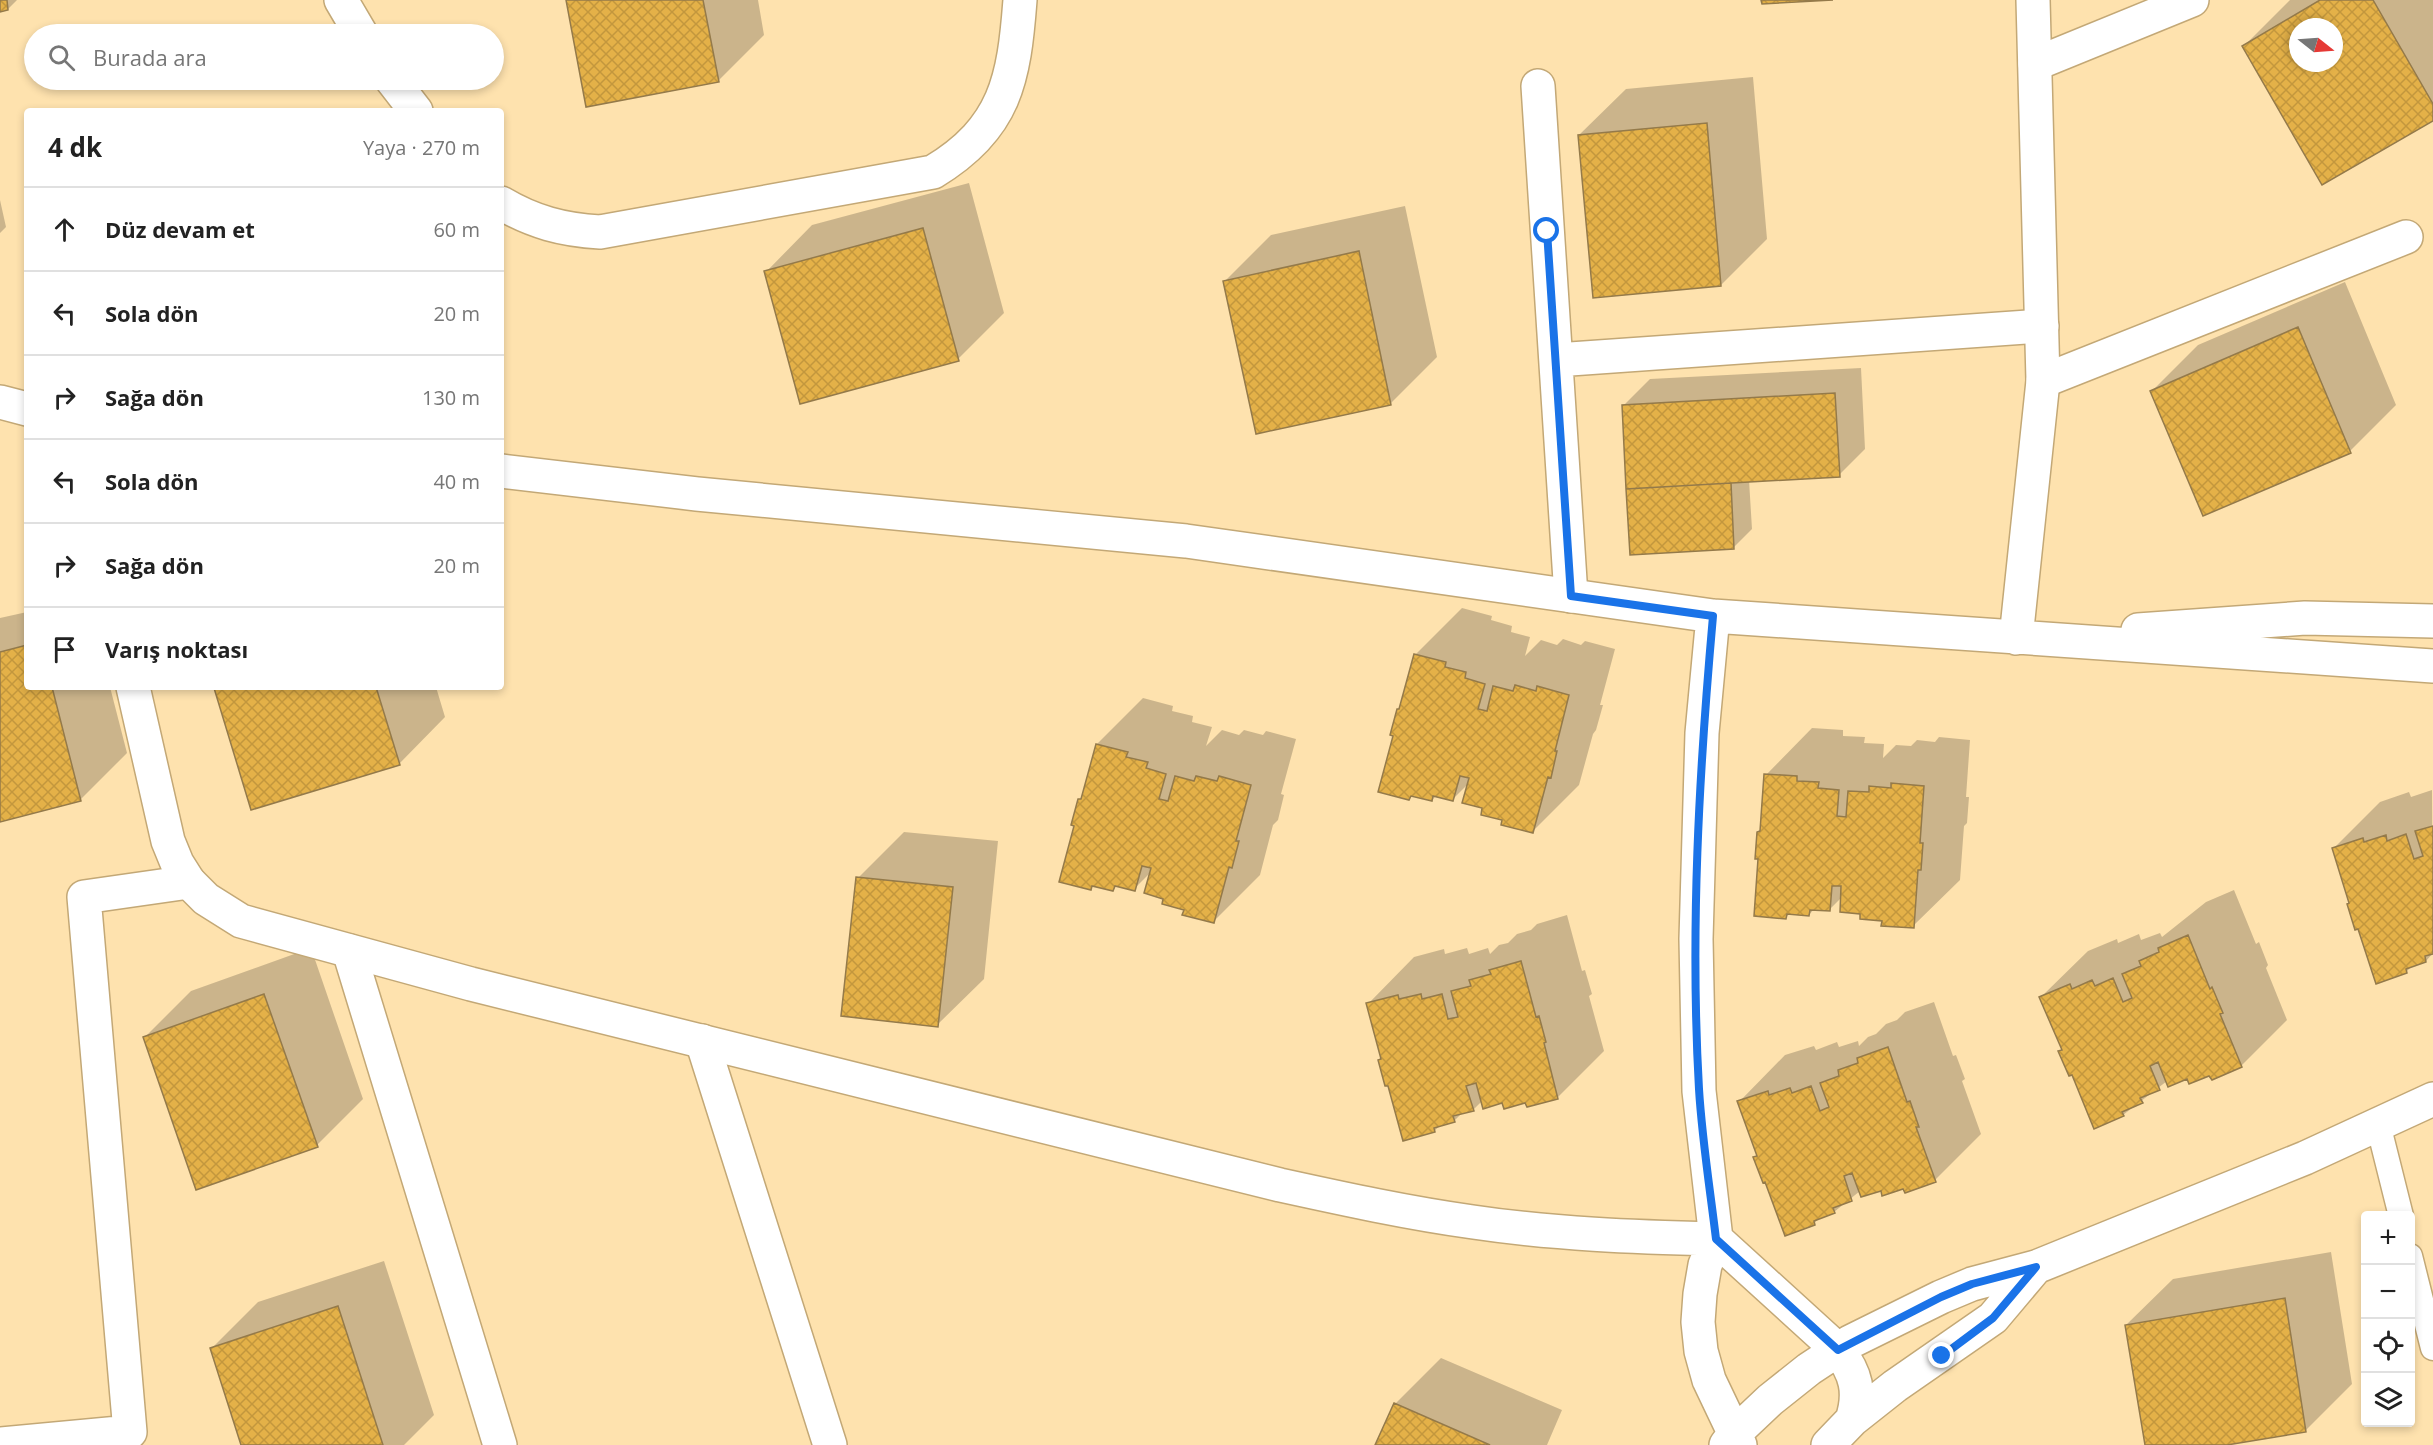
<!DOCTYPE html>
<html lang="tr">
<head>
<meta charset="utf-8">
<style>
	body { margin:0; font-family:"Open Sans",sans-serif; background:#f6f6f6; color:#222 }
	.controls { position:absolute; right:18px; bottom:18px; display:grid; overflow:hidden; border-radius:6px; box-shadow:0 3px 9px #0003 }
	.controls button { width:54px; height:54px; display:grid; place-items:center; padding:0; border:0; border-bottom:2px solid #e0e0e0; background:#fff; color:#222; font:30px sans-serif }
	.compass { position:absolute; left:2289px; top:18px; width:54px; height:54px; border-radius:50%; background:#fff; box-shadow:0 3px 9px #0003; rotate:107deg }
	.stop { position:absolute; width:18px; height:18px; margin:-14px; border:4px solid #1a73e8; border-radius:50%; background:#fff }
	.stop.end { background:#1a73e8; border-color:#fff; box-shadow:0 2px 6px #0008 }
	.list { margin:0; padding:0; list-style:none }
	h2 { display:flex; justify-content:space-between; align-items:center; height:78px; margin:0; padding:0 24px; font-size:26px }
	h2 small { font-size:20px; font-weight:400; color:#767676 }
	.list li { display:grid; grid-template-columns:39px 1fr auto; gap:18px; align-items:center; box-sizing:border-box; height:84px; padding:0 24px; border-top:2px solid #e0e0e0 }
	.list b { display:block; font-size:22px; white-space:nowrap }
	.list em { font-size:20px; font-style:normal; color:#767676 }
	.icon { flex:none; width:33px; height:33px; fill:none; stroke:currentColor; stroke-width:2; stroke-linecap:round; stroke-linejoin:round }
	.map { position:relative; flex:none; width:2433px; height:1445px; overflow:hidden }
	.search { position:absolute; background:#fff; box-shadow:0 3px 9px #0003; left:24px; top:24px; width:480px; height:66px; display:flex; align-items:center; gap:15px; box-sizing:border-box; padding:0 21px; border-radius:33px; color:#767676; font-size:22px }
	.panel { position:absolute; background:#fff; box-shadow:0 3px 9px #0003; left:24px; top:108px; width:480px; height:582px; border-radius:6px }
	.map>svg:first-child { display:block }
</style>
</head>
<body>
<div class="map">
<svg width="2433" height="1445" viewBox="0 0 2433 1445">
	<defs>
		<pattern id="building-cross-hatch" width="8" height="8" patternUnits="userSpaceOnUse" patternTransform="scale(1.5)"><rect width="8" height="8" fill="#e4b148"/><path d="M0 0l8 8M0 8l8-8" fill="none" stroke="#c3973d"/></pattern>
	</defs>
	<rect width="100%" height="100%" fill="#fee2ae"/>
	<path fill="#0003" fill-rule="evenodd" d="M0 0H17L8 9 0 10Z
		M568 0H758L764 35 718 81Z
		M2290 0H2433V119L2244 46ZM2298 27H2334V63H2298Z
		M1753 77 1767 239 1721 285 1579 135 1626 89Z
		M969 183 1004 313 958 359 766 272 812 225Z
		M0 200 6 227 0 233Z
		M1405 206 1437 357 1391 403 1225 281 1271 235Z
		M2345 282 2396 405 2350 451 2152 391 2198 345Z
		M1861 368 1865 449 1839 475 1749 480 1752 529 1734 547 1623 406 1650 379Z
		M1462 608 1492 616 1491 620 1512 626 1511 632 1530 637 1525 656 1541 640 1557 645 1563 639 1581 645 1585 641 1615 649 1600 705H1603L1596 730 1593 734 1579 785 1533 831 1484 807 1470 782 1453 799 1437 795 1432 800 1413 795 1409 799 1395 734 1398 709 1402 705 1416 654Z
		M27 612V687H110L127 753 80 800 0 820V618Z
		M218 687H436L445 717 399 764 216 689Z
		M1143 698 1173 706 1172 711 1193 716 1192 722 1212 727 1206 746 1222 730 1239 735 1244 730 1263 735 1266 731 1296 739 1281 794 1284 795 1278 820 1273 825 1260 875 1214 921 1185 909 1151 872 1134 889 1117 885 1113 890 1094 885 1090 889 1076 825 1079 800 1083 796 1097 744Z
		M1812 728 1843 730V736L1865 737 1864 743 1884 744 1883 758 1896 745 1911 746 1917 740 1935 742 1939 737 1970 740 1966 797H1969L1967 823 1964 826 1960 880 1913 926 1861 912 1842 897 1829 910 1814 909 1809 915 1790 913 1786 917 1759 858 1758 832 1762 828 1766 775Z
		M2432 790 2433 953 2426 961 2413 965 2406 972 2359 927 2333 849 2380 802 2409 792 2411 797Z
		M904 832 998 841 984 979 937 1025 858 878Z
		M2234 890 2256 944 2259 942 2268 965 2266 968 2287 1020 2241 1066 2210 1074 2167 1081 2123 1115 2072 1074 2060 1052 2063 1049 2041 997 2088 951 2117 939 2118 943 2139 934 2141 940 2160 933 2162 937 2206 902Z
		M1567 915 1582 971 1585 970 1592 994 1589 996 1604 1051 1558 1097 1528 1106 1526 1101H1482L1473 1110 1463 1112 1454 1121 1441 1125 1434 1131 1383 1058 1368 1004 1414 957 1444 949 1445 954 1467 948 1469 954 1488 948 1490 954 1499 945 1508 943 1517 934 1531 930 1537 924Z
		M311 948 363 1099 317 1145 145 1037 191 991Z
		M1934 1002 1953 1056 1956 1055 1965 1079 1962 1081 1981 1134 1935 1180 1904 1187 1860 1191 1834 1212 1821 1217 1814 1223 1766 1180 1755 1158 1758 1155 1739 1102 1785 1055 1814 1046 1816 1050 1837 1042 1839 1047 1858 1041 1859 1046 1868 1037 1876 1034 1886 1024 1897 1020 1905 1012Z
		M2331 1252 2352 1384 2306 1430 2218 1445H2147L2126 1325 2173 1279Z
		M384 1261 434 1415 404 1445H242L212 1348 258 1302Z
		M1441 1358 1562 1410 1547 1445H1377L1395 1404Z"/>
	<path fill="url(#building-cross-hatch)" stroke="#947a4a" stroke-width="1.5" fill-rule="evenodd" d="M0 0H7L8 10 0 12Z
		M566 0H703L719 82 586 107Z
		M1761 0H1833L1762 4Z
		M2320 0H2373L2433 104V121L2322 185 2242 46ZM2298 27H2334V63H2298Z
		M1707 123 1721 286 1593 298 1578 135Z
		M923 228 959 361 800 404 764 271Z
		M1359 251 1391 405 1256 434 1223 281Z
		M2298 327 2351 453 2203 516 2150 391Z
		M1835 393 1840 477 1626 489 1622 405Z
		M1731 483 1734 549 1630 555 1626 489Z
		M27 645V687H52L81 801 0 822V652Z
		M1414 654 1446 662 1445 667 1466 672 1465 678 1485 684 1478 709 1487 711 1493 686 1513 691 1515 685 1536 691 1537 686 1569 695 1555 751H1557L1551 778 1548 777 1533 833 1501 825 1502 820 1481 815 1482 808 1462 803 1469 778 1460 776 1453 801 1433 796 1432 801 1411 796 1409 800 1378 792 1393 736 1390 735 1397 709H1399Z
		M219 687H376L400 765 251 810 214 688Z
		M1096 744 1128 752 1126 757 1148 762 1146 768 1166 774 1159 799 1168 801 1175 776 1194 781 1196 776 1217 781 1219 776 1251 785 1236 841H1239L1232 868 1229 867 1214 923 1182 915 1184 910 1162 904 1163 899 1144 893 1151 868 1142 866 1135 891 1115 886 1113 891 1092 886 1091 890 1059 882 1074 826 1071 825 1078 799H1081Z
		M1764 774 1797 776V781L1819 782 1818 788 1839 790 1837 816 1846 817 1848 791 1869 792V786L1891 788V783L1924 786 1920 843H1923L1921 870H1918L1914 928 1881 926 1882 921 1860 919V914L1840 912 1841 886H1832L1830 911 1810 910 1809 916 1787 914 1786 919 1754 916 1758 859H1755L1757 832 1760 831Z
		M2433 826V954L2425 956 2426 962 2406 969 2407 973 2376 984 2358 929 2355 930 2347 904 2349 903 2332 848 2363 838 2364 842 2386 835 2387 841 2406 834 2414 859 2423 856 2415 831Z
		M856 877 953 887 938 1027 841 1016Z
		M2188 935 2210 989 2212 987 2223 1013 2220 1014 2242 1067 2212 1080 2209 1076 2189 1084 2187 1079 2168 1087 2158 1062 2150 1066 2160 1090 2140 1098 2143 1103 2122 1112 2124 1116 2094 1129 2072 1075 2069 1076 2058 1051 2062 1050 2039 997 2070 984 2072 989 2092 980 2095 986 2113 978 2123 1002 2132 998 2122 974 2141 966 2139 961 2159 952 2158 948Z
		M1521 961 1536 1017 1539 1016 1546 1042 1544 1043 1558 1099 1527 1107 1525 1103 1504 1109 1502 1103 1483 1109 1476 1083 1466 1086 1474 1111 1453 1116 1455 1122 1434 1128 1435 1132 1403 1141 1388 1086H1385L1378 1060 1381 1059 1366 1003 1398 995 1399 999 1421 994 1422 999 1442 994 1448 1019 1458 1017 1451 991 1471 986 1469 980 1491 974 1489 970Z
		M264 994 318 1147 196 1190 143 1037Z
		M1888 1047 1907 1102 1910 1101 1919 1127H1916L1936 1182 1905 1193 1903 1189 1882 1196 1881 1191 1861 1197 1852 1173 1844 1176 1852 1201 1833 1208 1835 1213 1814 1221 1815 1225 1785 1236 1765 1182 1763 1183 1753 1157 1757 1156 1737 1101 1768 1091 1769 1095 1790 1088 1792 1093 1811 1086 1820 1111 1829 1107 1820 1083 1839 1076 1838 1070 1858 1063 1857 1058Z
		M2285 1298 2306 1432 2227 1445H2145L2125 1325Z
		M338 1306 383 1445H241L210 1348Z
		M1394 1403 1490 1445H1375Z"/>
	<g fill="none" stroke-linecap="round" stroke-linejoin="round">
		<g stroke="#c3a876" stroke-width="27">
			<path id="service" d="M2378 1124 2401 1216
				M2410 1256 2433 1348"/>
		</g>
		<g stroke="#c3a876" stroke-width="36">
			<path id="minor" d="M341 0 361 34
				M2035 64 2192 0
				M392 80 416 111
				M1538 86 1571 596
				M501 203C533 222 563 230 600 232L933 172C1006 128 1014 79 1020 0
				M1556 360 2042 326
				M2043 381 2406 237
				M349 951 500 1445
				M702 1041 830 1445
				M0 1444 130 1432 84 897 189 882"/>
		</g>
		<g stroke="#c3a876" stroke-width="36">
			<path id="tertiary" d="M0 402 27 409
				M501 471 697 494 1186 541 1713 616 2433 666
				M1713 616 1702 733 1696 939 1699 1091 1716 1239 1705 1265 1700 1294 1698 1322 1701 1351 1709 1380 1740 1445
				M2138 630 2305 618 2433 621
				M2016 638 2043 381 2033 0
				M133 687 168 841 177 863 189 882 206 899 241 921 471 984 1280 1185C1344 1199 1408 1213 1473 1222 1553 1234 1635 1237 1716 1239L1838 1350C1856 1373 1861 1392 1852 1420
				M1726 1445 1734 1434 1770 1400 1809 1369 1850 1342 1941 1297 1972 1284 2036 1267 2305 1158 2433 1099
				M1828 1445 1852 1420 1895 1386 1993 1318 2036 1267"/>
		</g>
		<use href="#service" stroke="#fff" stroke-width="24"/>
		<use href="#minor" stroke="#fff" stroke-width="33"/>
		<use href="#tertiary" stroke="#fff" stroke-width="33"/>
	</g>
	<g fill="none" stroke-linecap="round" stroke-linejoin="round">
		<path stroke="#1a73e8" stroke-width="8" d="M1547 231 1571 596 1713 616C1699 773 1690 931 1699 1089 1702 1139 1710 1189 1716 1239L1838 1350 1941 1297 1972 1284 2036 1267 1993 1318 1942 1356"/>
	</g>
</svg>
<div class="controls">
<button>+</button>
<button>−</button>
<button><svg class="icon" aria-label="locate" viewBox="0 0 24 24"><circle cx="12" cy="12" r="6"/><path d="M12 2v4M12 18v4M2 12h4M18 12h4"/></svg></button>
<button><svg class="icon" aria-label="layers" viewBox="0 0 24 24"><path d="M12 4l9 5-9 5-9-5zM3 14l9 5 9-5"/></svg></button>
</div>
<svg class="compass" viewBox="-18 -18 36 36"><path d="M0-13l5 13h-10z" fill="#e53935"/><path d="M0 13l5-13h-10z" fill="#767676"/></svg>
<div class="stop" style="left:1547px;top:231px"></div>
<div class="stop end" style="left:1942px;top:1356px"></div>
<div class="search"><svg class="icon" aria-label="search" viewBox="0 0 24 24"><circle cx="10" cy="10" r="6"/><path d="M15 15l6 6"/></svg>Burada ara</div>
<section class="panel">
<h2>4 dk<small>Yaya · 270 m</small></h2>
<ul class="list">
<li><svg class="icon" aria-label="ahead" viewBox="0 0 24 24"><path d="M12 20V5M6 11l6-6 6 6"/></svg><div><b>Düz devam et</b></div><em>60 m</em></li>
<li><svg class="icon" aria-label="left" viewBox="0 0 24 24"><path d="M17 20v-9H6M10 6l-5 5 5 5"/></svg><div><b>Sola dön</b></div><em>20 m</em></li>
<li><svg class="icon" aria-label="right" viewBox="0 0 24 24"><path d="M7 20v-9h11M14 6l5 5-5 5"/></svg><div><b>Sağa dön</b></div><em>130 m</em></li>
<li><svg class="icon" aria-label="left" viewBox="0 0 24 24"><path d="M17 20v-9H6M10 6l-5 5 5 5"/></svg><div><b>Sola dön</b></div><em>40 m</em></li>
<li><svg class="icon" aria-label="right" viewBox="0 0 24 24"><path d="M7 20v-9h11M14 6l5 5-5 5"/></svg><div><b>Sağa dön</b></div><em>20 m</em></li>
<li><svg class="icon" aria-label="arrive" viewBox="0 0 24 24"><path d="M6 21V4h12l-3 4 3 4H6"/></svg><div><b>Varış noktası</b></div></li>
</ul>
</section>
</div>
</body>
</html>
